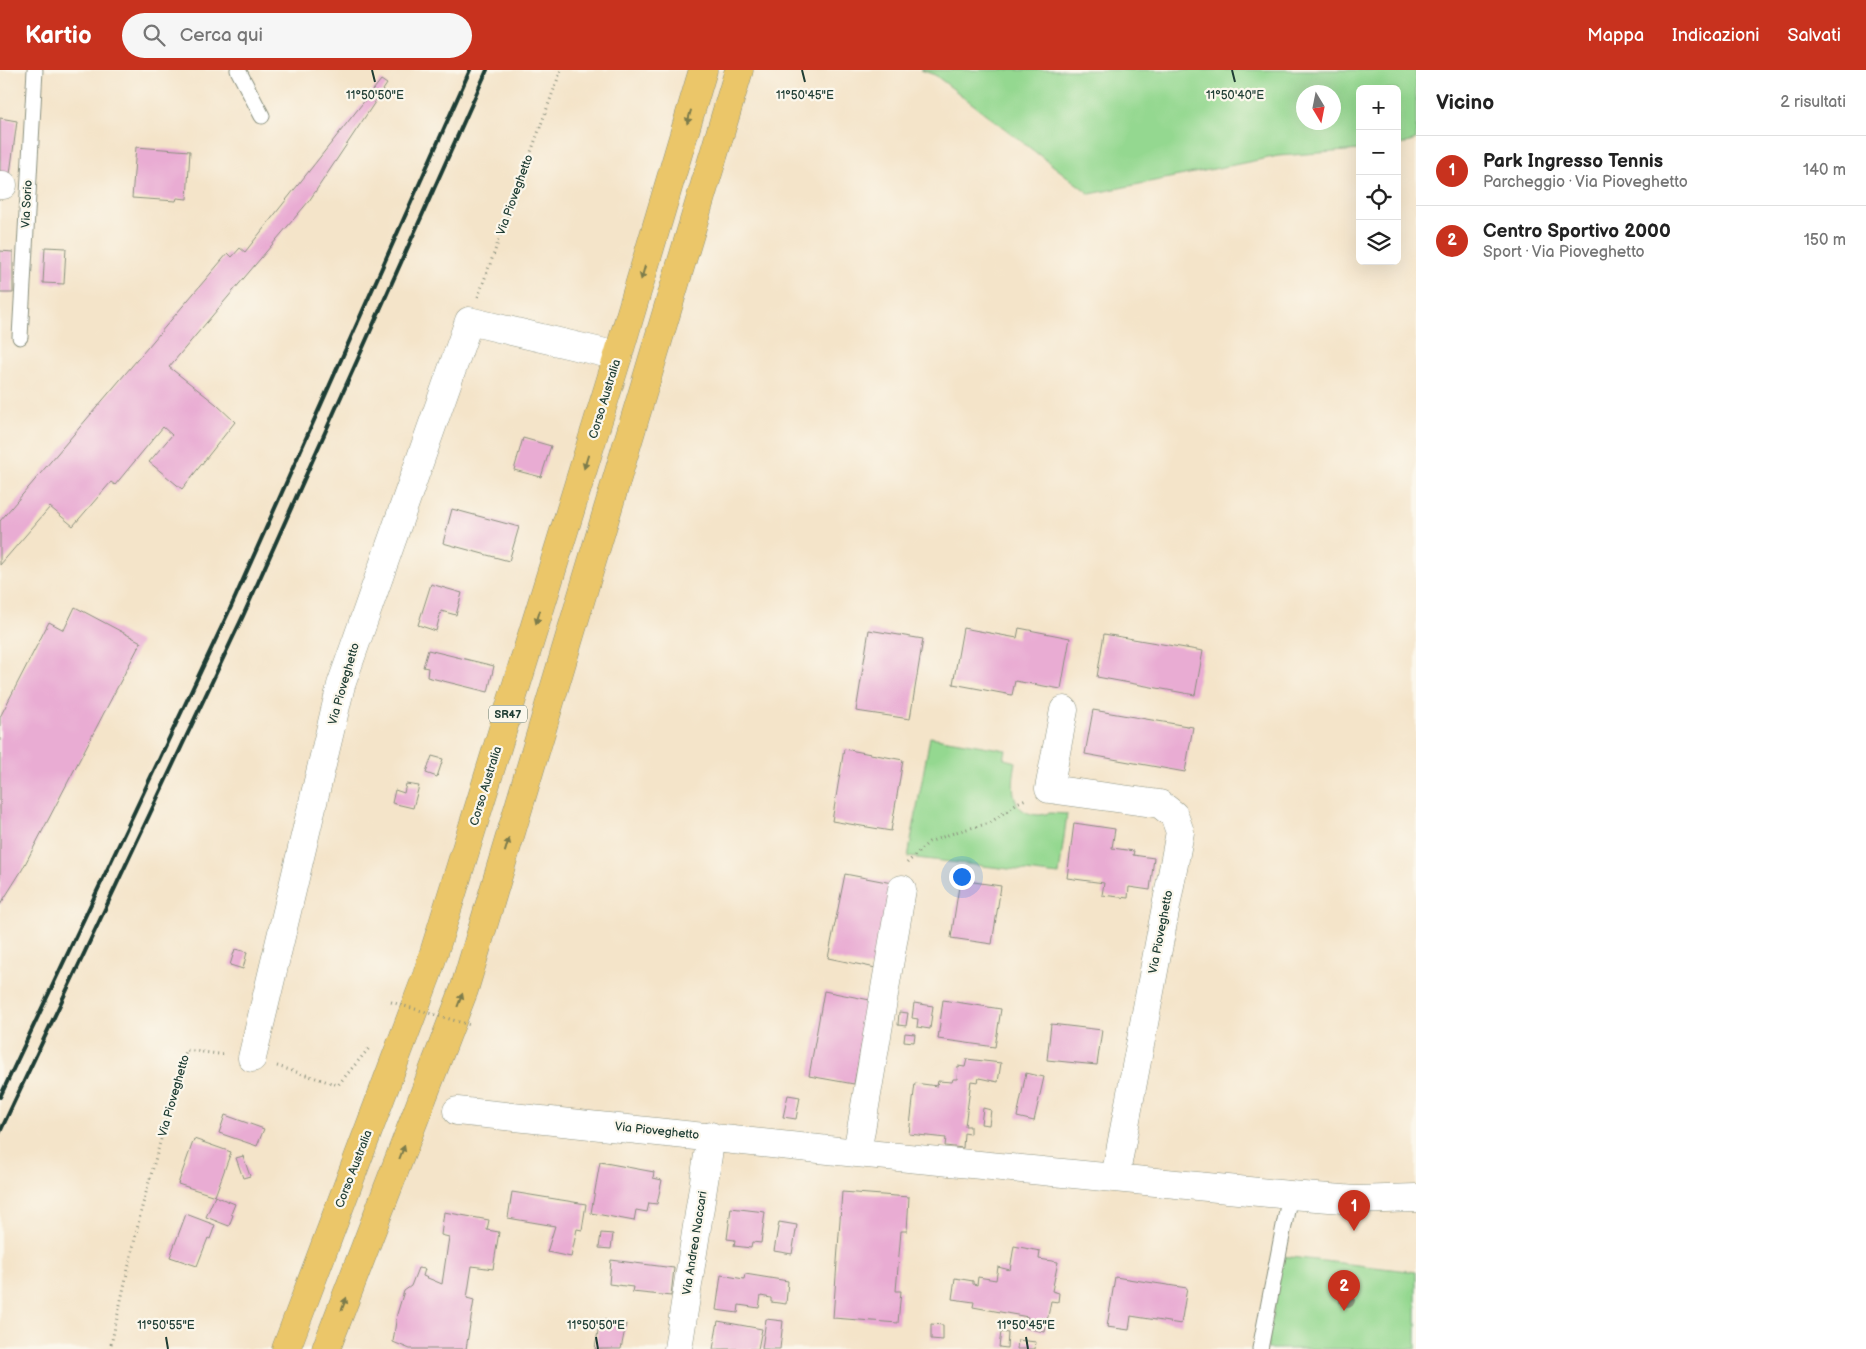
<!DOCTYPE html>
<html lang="it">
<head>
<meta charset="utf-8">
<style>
	body { margin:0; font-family:"Balsamiq Sans",sans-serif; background:#f6f6f6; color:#222 }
	.controls { position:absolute; right:15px; top:15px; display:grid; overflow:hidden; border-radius:8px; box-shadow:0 5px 20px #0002 }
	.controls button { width:45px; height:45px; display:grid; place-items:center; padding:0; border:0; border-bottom:1px solid #e0e0e0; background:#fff; color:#222; font:25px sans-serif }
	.compass { position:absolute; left:1296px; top:15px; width:45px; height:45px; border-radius:50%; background:#fff; box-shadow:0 5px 20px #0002; rotate:170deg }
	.you { position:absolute; left:961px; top:806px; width:18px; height:18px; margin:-12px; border:4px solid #fff; border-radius:50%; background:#1a73e8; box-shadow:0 0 0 8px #1a73e833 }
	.badge { display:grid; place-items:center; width:32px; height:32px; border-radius:50%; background:#c8321e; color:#fff; font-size:16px; font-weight:700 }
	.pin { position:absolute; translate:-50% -41px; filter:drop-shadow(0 1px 2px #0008) }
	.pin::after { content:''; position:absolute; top:26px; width:18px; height:15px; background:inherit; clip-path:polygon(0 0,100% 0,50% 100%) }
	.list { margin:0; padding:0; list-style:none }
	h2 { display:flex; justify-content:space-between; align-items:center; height:65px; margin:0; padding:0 20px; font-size:21px }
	h2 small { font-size:16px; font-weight:400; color:#767676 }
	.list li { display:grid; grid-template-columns:32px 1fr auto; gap:15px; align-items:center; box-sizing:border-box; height:70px; padding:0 20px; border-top:1px solid #e0e0e0 }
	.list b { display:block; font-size:19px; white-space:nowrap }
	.list p { margin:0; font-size:16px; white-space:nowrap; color:#767676 }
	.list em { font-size:16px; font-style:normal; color:#767676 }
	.icon { flex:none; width:28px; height:28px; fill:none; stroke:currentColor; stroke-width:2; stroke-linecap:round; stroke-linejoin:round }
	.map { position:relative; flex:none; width:1416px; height:1279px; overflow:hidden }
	header { display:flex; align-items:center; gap:30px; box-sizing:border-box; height:70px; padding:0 25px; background:#c8321e; color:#fff }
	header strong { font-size:24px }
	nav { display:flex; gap:28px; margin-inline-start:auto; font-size:18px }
	.search { width:350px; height:45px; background:#f6f6f6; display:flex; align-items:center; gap:12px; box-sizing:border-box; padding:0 18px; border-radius:28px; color:#767676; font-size:19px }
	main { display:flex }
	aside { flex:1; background:#fff }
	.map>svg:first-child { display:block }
</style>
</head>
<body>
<header>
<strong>Kartio</strong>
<div class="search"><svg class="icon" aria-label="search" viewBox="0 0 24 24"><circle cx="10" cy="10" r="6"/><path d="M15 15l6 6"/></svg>Cerca qui</div>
<nav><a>Mappa</a><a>Indicazioni</a><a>Salvati</a></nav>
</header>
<main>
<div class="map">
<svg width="1416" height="1279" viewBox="0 0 1416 1279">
	<rect width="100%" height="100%" fill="#fbf7ec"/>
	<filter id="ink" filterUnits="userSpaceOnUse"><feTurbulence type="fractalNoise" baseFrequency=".02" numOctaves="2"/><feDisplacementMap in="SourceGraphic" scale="10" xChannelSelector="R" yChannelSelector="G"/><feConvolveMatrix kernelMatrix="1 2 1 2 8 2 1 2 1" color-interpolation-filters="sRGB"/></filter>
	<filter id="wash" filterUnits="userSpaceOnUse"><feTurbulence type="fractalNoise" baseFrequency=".0096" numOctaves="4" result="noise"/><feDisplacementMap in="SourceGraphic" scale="20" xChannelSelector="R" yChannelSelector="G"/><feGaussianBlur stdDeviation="1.12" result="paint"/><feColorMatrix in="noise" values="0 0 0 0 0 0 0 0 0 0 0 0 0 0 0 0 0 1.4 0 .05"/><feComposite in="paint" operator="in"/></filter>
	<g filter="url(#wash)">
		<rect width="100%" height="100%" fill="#f4e4c9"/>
		<path fill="#94d890" stroke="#5a8a62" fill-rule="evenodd" d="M921 0H1416V70L1397 76V19H1360V80L1278 86 1090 124 935 5ZM1334 22V52H1304V22Z
			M930 667 1006 680 1004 689 1016 692C1012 713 1008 744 1039 745 1043 745 1047 743 1051 743 1056 743 1062 744 1067 744L1059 805 908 787Z
			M1282 1186 1416 1202V1279H1267Z"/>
		<g id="blocks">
			<path fill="#e9acd3" d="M381 10 387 14 309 131 169 297 216 334 235 352 182 419 149 392 172 365 163 357 115 415 111 412 73 456 50 437 0 495V451L228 183 232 187 240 178 245 182Z
				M0 48 17 51 10 104 0 103Z
				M136 77 190 81 187 129 177 128 176 131 132 128Z
				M45 177 66 178 64 214 43 213Z
				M0 181 13 182V223H0Z
				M523 368 551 376 541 407 514 400Z
				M452 439 519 457 509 491 443 473Z
				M431 514 462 523 456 545 441 541 436 561 418 555Z
				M75 537 141 572 22 800 0 835V647L49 552 64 560Z
				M963 558 1017 568 1019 558 1070 568 1061 619 1015 611 1012 625 953 614Z
				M869 560 923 569 910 649 856 641Z
				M1104 564 1203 581 1195 625 1097 607Z
				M428 580 494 596 488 622 427 607 428 598 423 597Z
				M1093 640 1193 657 1185 702 1085 684Z
				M844 679 903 690 891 761 832 751Z
				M432 686 443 689 437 707 426 703Z
				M406 714 419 716 413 738 392 733 395 720 404 723Z
				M1074 753 1115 759 1112 778 1134 781 1133 785 1154 788 1150 820 1129 817 1128 828 1102 825 1104 813 1067 808Z
				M845 804 892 813 876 898 828 888Z
				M960 810 1001 816 992 874 951 868Z
				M235 879 247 882 243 899 230 895Z
				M824 921 870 930 854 1014 809 1006Z
				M943 930 1001 939 995 977 938 969Z
				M914 933 933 936 930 959 917 957 918 949 912 948Z
				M899 942 908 943 906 956 898 955Z
				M1051 954 1102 960 1097 995 1047 990Z
				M905 963 915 964 914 972 904 971Z
				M967 989 1001 993 998 1012 979 1008 978 1012 971 1011 965 1056H970V1064L964 1063 963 1078 945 1076 946 1068 909 1064 915 1013 937 1016 938 1011 952 1012 953 1009H957L958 996 965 997Z
				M1026 1003 1044 1007 1034 1051 1017 1047Z
				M788 1025 800 1027 796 1049 783 1047Z
				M983 1038 991 1040 989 1055 981 1054Z
				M225 1045 264 1059 257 1076 219 1063Z
				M194 1069 231 1082 215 1126 178 1114Z
				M243 1086 250 1106 243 1108 236 1088Z
				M600 1092 654 1102 653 1108 662 1110 657 1134 649 1133 647 1142 636 1140 634 1151 591 1143Z
				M512 1122 586 1134 582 1160 577 1159 571 1187 547 1182 555 1156 508 1148Z
				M842 1122 909 1127 907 1161H901L896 1221H901L898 1253 833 1248Z
				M215 1126 235 1134 231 1144 233 1145 229 1156 206 1147Z
				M731 1138 765 1142 761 1173 752 1172 751 1178 734 1176 735 1170 727 1169Z
				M444 1142 489 1150 487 1160 499 1162 493 1199 472 1196 467 1228 474 1230 466 1279H410L393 1272 397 1244 404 1221 411 1216 418 1198 425 1199 423 1206 442 1214 449 1167 441 1165Z
				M186 1144 215 1155 210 1169 208 1168 197 1196 170 1187Z
				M779 1152 797 1155 792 1184 774 1181Z
				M601 1163 613 1164 611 1179 599 1178Z
				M1014 1176 1040 1181 1039 1189 1058 1192 1052 1221 1059 1223 1058 1232 1051 1231 1045 1262 1026 1258 1028 1247 973 1237 974 1232 952 1229 955 1208 973 1211V1214L977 1215 978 1207 996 1210 998 1197 1010 1200Z
				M611 1190 674 1198 671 1226 632 1222 633 1217 609 1214Z
				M745 1204 788 1211 786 1234 771 1232V1228L761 1226 759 1238 739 1235 738 1243 716 1240 721 1205 744 1209Z
				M1115 1207 1187 1218 1181 1254 1131 1246 1129 1260 1107 1257Z
				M600 1249 626 1254 621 1279H595Z
				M766 1249 783 1251 780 1279H762Z
				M718 1251 762 1259 758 1279H713Z
				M931 1254 943 1255V1270L931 1269Z
				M1001 1262 1008 1263 1007 1278 999 1277Z
				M1018 1270 1036 1272 1035 1279H1017Z"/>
		</g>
	</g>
	<g filter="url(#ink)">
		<use href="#blocks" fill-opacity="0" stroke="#8a907e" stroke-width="1"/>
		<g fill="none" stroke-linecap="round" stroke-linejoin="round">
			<g stroke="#8a907e" stroke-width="17">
				<path id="service" d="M238 0 262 46
					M20 267 35 0
					M1260 1279 1290 1125"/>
			</g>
			<g stroke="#8a907e" stroke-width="29">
				<path id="minor" d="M0 115H3
					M1064 640 1049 719 1160 734 1174 745 1180 762 1115 1108
					M252 988 341 615 469 251 618 286
					M457 1041 857 1083 1290 1125 1356 1130 1416 1128
					M857 1083 902 819
					M678 1279 711 1066"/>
			</g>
			<g stroke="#8a907e" stroke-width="29">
				<path id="trunk" d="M286 1279 427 905 618 286 703 0
					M326 1279 464 920 739 0"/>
			</g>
			<path stroke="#8a907e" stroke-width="3" stroke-dasharray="1 4" stroke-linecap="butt" d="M478 227 561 0
				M907 793 929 772 959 761 990 753 1017 733 1026 729
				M277 996 338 1015 370 977
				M110 1279 142 1137 186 980 227 985"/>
			<use href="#service" stroke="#fff" stroke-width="15"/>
			<use href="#minor" stroke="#fff" stroke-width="28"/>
			<use href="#trunk" stroke="#ebc669" stroke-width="28"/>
			<path stroke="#1f3d34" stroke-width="4" d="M0 1027 230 539 470 0
				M0 1062 243 546 487 0"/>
			<path stroke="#8a907e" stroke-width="3" stroke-dasharray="1 4" stroke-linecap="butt" d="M391 932 470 955"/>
		</g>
		<circle fill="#8c9981" cx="1347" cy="1230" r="8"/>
		<defs><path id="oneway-solid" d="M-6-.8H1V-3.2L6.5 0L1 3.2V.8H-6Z" transform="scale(1.25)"/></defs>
		<g fill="#7b7b4c">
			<use href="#oneway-solid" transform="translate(689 47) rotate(106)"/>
			<use href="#oneway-solid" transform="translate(643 203) rotate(106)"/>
			<use href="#oneway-solid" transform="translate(586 392) rotate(107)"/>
			<use href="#oneway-solid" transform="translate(538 547) rotate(107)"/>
			<use href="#oneway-solid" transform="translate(507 775) rotate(-73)"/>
			<use href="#oneway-solid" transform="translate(460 930) rotate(-69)"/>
			<use href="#oneway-solid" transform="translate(402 1082) rotate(-69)"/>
			<use href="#oneway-solid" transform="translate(344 1234) rotate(-69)"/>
		</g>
	</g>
	<path fill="none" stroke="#1f3d34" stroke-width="2" d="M372 0 375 12M802 0 805 12M1232 0 1235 12M166 1267 168 1279M596 1267 598 1279M1026 1267 1028 1279"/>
	<g text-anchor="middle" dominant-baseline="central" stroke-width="4.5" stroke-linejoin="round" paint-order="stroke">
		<rect fill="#fbf7ec" stroke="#61756b" stroke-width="1" x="489" y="635.5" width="38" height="17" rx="4"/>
		<g font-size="11" font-weight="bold" fill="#1f3d34">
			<text x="508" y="644">SR47</text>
		</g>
		<g font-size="12" fill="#1f3d34" stroke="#fbf7ec">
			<text transform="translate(515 125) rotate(-70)">Via Pioveghetto</text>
			<text transform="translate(27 134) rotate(-87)">Via Sorio</text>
			<text transform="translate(605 329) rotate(-73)">Corso Australia</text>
			<text transform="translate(344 614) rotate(-74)">Via Pioveghetto</text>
			<text transform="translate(486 716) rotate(-73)">Corso Australia</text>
			<text transform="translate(1161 862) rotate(-79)">Via Pioveghetto</text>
			<text transform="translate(174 1026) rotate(-74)">Via Pioveghetto</text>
			<text transform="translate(657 1061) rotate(6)">Via Pioveghetto</text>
			<text transform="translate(354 1099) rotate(-69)">Corso Australia</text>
			<text transform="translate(695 1173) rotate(-81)">Via Andrea Naccari</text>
		</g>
	</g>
	<g font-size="12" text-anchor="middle" fill="#1f3d34" stroke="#fbf7ec" stroke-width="4.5" stroke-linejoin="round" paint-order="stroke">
		<text x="1235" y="29">11°50'40"E</text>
		<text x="375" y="29">11°50'50"E</text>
		<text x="805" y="29">11°50'45"E</text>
		<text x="166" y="1259">11°50'55"E</text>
		<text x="596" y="1259">11°50'50"E</text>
		<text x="1026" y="1259">11°50'45"E</text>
	</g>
</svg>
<div class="controls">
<button>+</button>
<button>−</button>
<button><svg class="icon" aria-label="locate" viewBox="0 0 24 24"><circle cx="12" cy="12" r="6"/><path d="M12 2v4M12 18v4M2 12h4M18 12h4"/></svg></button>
<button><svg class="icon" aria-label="layers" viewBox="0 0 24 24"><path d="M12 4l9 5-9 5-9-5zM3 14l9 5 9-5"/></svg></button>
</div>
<svg class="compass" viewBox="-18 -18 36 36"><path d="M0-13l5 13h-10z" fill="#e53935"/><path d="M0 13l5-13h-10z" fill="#767676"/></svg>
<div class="you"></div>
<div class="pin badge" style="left:1354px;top:1161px">1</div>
<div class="pin badge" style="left:1344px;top:1241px">2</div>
</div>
<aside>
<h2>Vicino<small>2 risultati</small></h2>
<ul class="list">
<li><span class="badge">1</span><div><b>Park Ingresso Tennis</b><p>Parcheggio · Via Pioveghetto</p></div><em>140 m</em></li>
<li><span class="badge">2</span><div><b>Centro Sportivo 2000</b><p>Sport · Via Pioveghetto</p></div><em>150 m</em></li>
</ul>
</aside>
</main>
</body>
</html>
